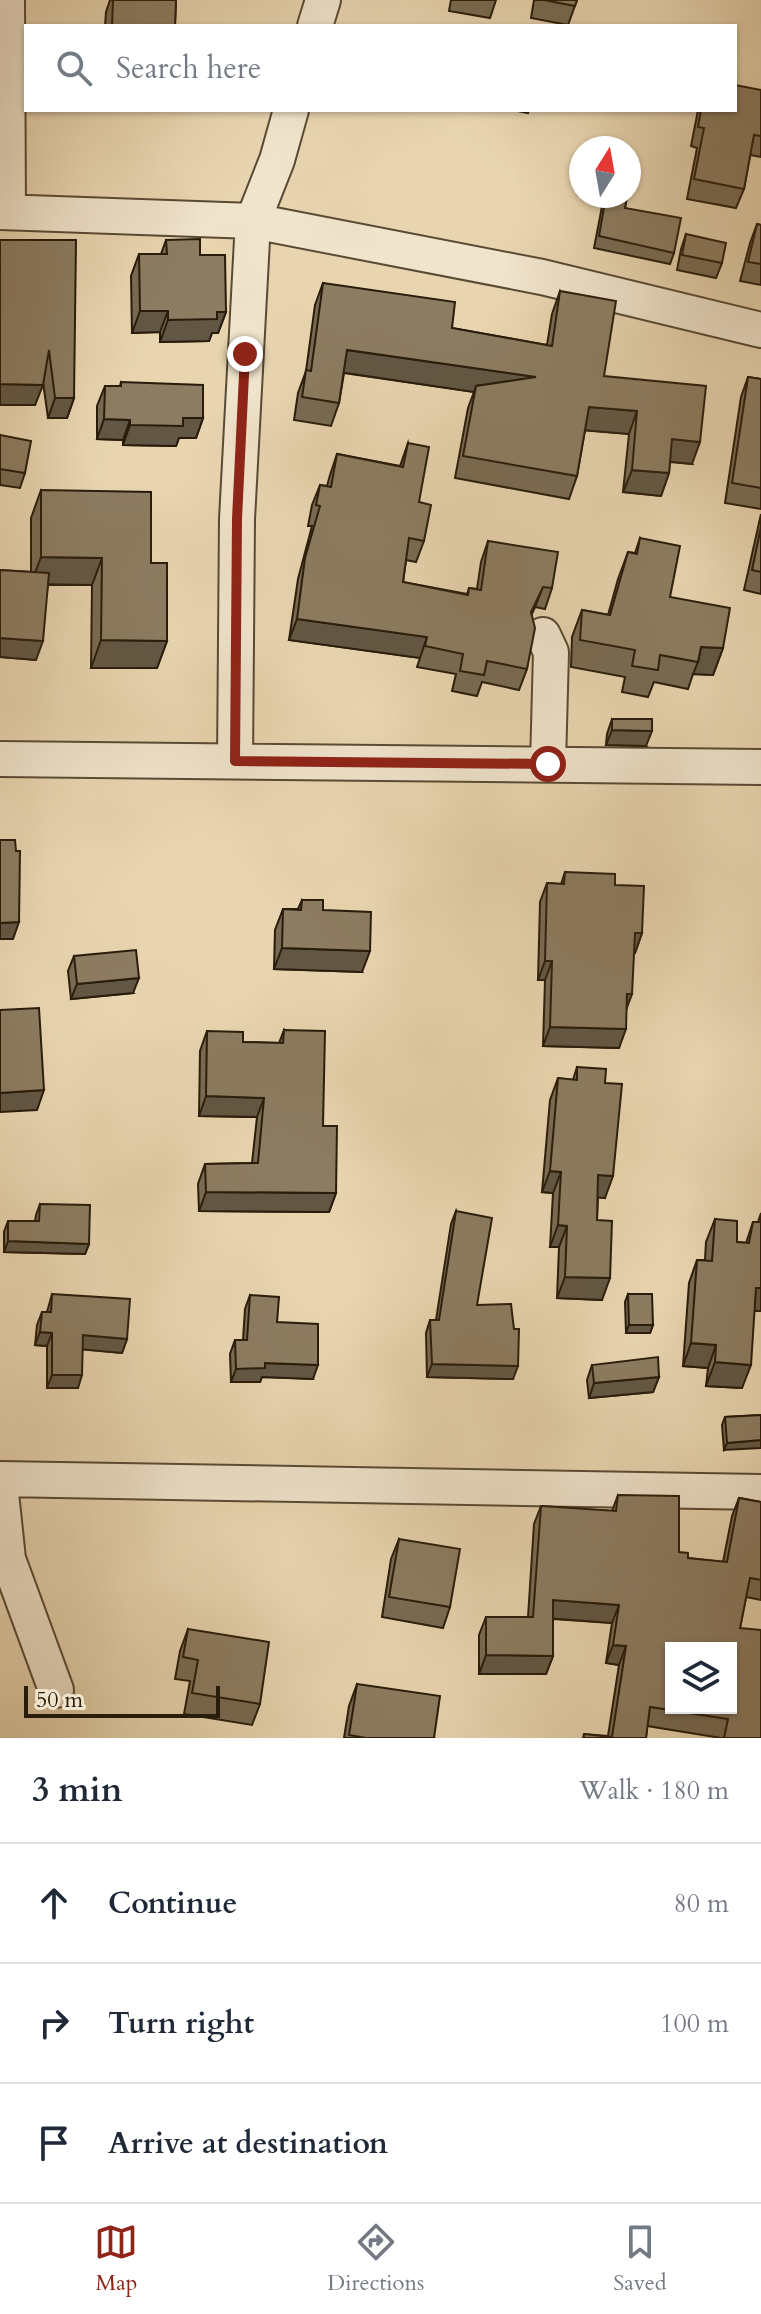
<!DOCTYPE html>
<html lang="en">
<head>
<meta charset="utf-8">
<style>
	body { margin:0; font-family:Cardo,serif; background:#f6f6f7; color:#1f2937 }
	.controls { position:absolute; right:24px; bottom:24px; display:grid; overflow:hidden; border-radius:0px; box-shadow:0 2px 6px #0004 }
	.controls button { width:72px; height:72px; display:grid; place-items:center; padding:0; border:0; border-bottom:2px solid #e0e1e3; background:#fff; color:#1f2937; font:40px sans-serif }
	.compass { position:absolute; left:569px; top:136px; width:72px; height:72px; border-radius:50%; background:#fff; box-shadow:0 2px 6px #0004; rotate:11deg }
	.scale { position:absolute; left:24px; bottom:20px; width:196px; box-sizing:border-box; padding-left:8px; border:4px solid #291c0b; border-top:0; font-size:22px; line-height:28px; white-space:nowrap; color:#291c0b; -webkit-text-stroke:6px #f0e4cc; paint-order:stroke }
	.stop { position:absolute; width:24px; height:24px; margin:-18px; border:6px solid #8f2418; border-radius:50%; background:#fff }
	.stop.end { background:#8f2418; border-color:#fff; box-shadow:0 2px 8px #0008 }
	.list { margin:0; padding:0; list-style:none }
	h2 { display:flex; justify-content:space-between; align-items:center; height:104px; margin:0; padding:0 32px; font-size:34px }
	h2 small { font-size:26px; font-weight:400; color:#747a83 }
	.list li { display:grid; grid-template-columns:52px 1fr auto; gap:24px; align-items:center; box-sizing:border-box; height:120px; padding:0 32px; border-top:2px solid #e0e1e3 }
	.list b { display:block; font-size:30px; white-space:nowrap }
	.list em { font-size:26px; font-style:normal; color:#747a83 }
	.icon { flex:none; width:44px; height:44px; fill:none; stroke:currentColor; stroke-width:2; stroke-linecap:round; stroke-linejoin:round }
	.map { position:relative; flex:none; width:761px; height:1738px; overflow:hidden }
	.search { position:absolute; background:#fff; box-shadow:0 2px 6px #0004; left:24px; right:24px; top:24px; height:88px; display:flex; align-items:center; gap:20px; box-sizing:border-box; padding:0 28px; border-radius:0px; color:#747a83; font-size:30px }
	.sheet { height:464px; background:#fff }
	nav { display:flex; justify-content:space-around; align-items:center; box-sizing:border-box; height:112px; border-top:2px solid #e0e1e3; background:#fff; font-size:22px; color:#747a83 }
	nav a { display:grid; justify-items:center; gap:4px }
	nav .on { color:#8f2418 }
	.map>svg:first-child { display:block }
</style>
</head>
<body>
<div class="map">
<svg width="761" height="1738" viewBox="0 0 761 1738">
	<rect width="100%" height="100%" fill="#e8d5b0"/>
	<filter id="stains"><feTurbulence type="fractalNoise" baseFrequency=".0025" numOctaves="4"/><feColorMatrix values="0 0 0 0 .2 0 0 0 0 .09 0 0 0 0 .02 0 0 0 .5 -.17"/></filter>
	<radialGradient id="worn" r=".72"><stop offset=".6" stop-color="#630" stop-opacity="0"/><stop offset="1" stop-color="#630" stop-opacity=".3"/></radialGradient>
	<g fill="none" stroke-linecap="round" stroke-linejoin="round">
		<g stroke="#594a34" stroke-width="38">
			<path id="minor" d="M7 0 8 212
				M315 26 323 0
				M0 212 253 221 542 277 761 330
				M543 635 551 652 548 764
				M0 759 761 767
				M235 761 237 519 253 221 277 160 291 110
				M0 1479 761 1492
				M0 1484 8 1559 56 1690"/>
		</g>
		<use href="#minor" stroke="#f0e4cc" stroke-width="34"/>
	</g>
	<path fill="#786b53" stroke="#291c0b" stroke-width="2" d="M110 0H176L175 26H105L106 12Z
		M451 0H496L490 18 449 11Z
		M534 0H577L568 25 531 18Z
		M761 90V157L750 155 744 189 736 208 687 199 697 148 691 146 698 110H735Z
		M513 110H529L528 113Z
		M604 196H627L625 208 674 253 670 264 594 248Z
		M757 224 761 225V285L740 281 750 243Z
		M686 234 722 263 716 278 677 270 681 249Z
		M0 240 74 398 67 418H48L43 382 35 405H0Z
		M166 240 200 255 226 312 218 333H212L209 341 160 342V332L132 333 131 276 139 254H161Z
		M323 283 452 328 547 345 552 314 560 291 604 376 692 464 670 462 669 473 661 496 623 492 629 434 585 430 577 476 569 499 455 478 468 408 474 392 344 373 339 403 331 426 294 420 298 393 306 371 315 305Z
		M748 377 761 379V509L725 503 741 397Z
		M121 382 203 418 196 438H179L176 446 123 445V440L97 439V406L105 386H120Z
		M0 435 25 473 20 488 0 485Z
		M408 443 419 502 424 541 416 562 406 560 403 582 467 594 469 588 477 589 481 562 488 541 552 588 545 609 535 607 531 615 527 669 519 690 482 682 477 696 452 691 456 674 417 667 420 658 289 640 298 579 312 526H308L312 505 320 485 327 486 330 475 337 454 400 466Z
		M41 490 151 563 167 641 157 668H91L92 585H48L36 660 0 657V570L31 572V518Z
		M761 514V594L744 590Z
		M640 538 670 597 723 648 713 675 693 674 688 689 654 682 648 697 622 692 625 677 571 667 572 637 582 610 608 615 618 579 628 552 635 553Z
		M612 719 646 746 606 745 607 734Z
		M565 872 615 885 642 933 635 953H634L626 1010 619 1048 543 1046 545 980H538L540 902 547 883 561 884Z
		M302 900 362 972 274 969 275 930 283 909H298Z
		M74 956 133 993 71 999 68 971Z
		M284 1030 323 1126 336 1193 329 1212 199 1211 198 1184 205 1164 252 1163 257 1117 199 1116 200 1051 207 1031 243 1042 279 1043Z
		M577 1067 605 1083V1198L598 1197 597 1220 602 1300 557 1298 559 1247H550L553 1193 542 1192 550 1100 558 1078 573 1080Z
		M40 1204 89 1244 85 1254 4 1252V1232L8 1221H35L36 1215Z
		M456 1211 477 1305 513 1379 427 1377 426 1333 430 1320H436L451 1224Z
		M761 1213V1311H754L742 1388 706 1386 708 1368 683 1366 689 1283 697 1260H705L706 1242 715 1219 737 1242 746 1243 753 1222H758Z
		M52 1294 127 1339 122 1353 82 1349 78 1388H47V1346L35 1345 37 1325 42 1312H47Z
		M628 1294 653 1325 650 1333H626L625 1302Z
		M250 1295 277 1322 313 1379 262 1377 260 1382H231L230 1354 235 1340H243L245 1309Z
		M592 1365 659 1377 653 1392 589 1398 587 1380Z
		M761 1415 724 1450 722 1425 725 1417Z
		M618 1495 679 1552 688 1558 723 1562 732 1516 739 1498 761 1502V1600L746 1597 740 1628 761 1738H721L647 1726 646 1738H583L584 1734 608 1736 619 1665 606 1663 612 1623 553 1619V1656L546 1674H479V1635L486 1617H528L534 1524 541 1506 612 1511Z
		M399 1539 450 1607 443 1628 382 1617 391 1559Z
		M188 1629 260 1704 252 1725 184 1714 190 1681 175 1679 180 1651Z
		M357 1684 434 1738H344L349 1706Z"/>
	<path fill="#625744" stroke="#291c0b" stroke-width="2" d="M140 311H168L160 332 132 333Z
		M217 312H226L218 333H212L209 341 160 342 168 320Z
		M347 350 536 377 476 386 474 392 339 372Z
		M0 384 43 385 35 405H0Z
		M55 398H74L67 418H48Z
		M589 407 637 411 629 434 581 430Z
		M183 418H203L196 438H179L176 446 123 445 130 425Z
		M104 419 130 420 123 440 97 439Z
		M672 439 700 442 692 464 664 461Z
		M632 470 669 473 661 496 623 492Z
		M41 557 102 558 92 585 31 584Z
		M543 587 535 607 523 633 531 612Z
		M297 619 427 637 420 658 289 640Z
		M0 638 43 641 36 660 0 657Z
		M101 640 167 641 157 668H91Z
		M701 647 723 648 713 675 693 674 698 662Z
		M612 730 652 731 646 746 606 745Z
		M19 922 13 939H0V923Z
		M635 933H642L635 953 628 952Z
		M282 948 370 951 362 972 274 969Z
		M545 961H552L545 980H538Z
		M139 978 133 993 71 999 77 984Z
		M627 994H632L625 1013Z
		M550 1027 626 1029 619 1048 543 1046Z
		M44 1090 37 1110 0 1112V1093Z
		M206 1096 264 1098 257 1117 199 1116Z
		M550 1171 561 1172 553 1193 542 1192Z
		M598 1175 613 1176 605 1198 591 1197Z
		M206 1192 336 1193 329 1212 199 1211Z
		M558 1225 567 1226 559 1247H550Z
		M8 1241 89 1244 85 1254 4 1252Z
		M565 1277 610 1278 602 1300 557 1298Z
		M756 1288H761V1311H748Z
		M629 1325H653L650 1333H626Z
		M40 1332 52 1333 47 1346 35 1345Z
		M83 1335 127 1339 122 1353 78 1349Z
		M691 1343 716 1345 708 1368 683 1366Z
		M715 1362 751 1365 742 1388 706 1386Z
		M265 1363 318 1365 313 1379 262 1377 260 1382H231L236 1369Z
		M432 1364 518 1366 513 1379 427 1377Z
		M52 1375H82L78 1388H47Z
		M659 1377 653 1392 589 1398 594 1383Z
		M761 1440V1448L724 1450 727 1443Z
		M553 1600 619 1605 612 1623 546 1618Z
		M613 1645 626 1646 619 1665 606 1663Z
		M486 1655 553 1656 546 1674H479Z"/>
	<path fill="#8c7c61" stroke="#291c0b" stroke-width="2" fill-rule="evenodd" d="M113 0H176L175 26H112Z
		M544 0H577L575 6Z
		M735 85 761 90V136L754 135 744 189 694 179 704 128 698 127 701 110H735Z
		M606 196H627L625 208 681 218 674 253 599 236Z
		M757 224 761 225V264L748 262Z
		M686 234 726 243 722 263 682 255Z
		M200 239V255H225L226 312H217V319L168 320V311H140L139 254H167L166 240Z
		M0 240H76L74 398H55L49 350 43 385 0 384Z
		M323 283 455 302 452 328 552 346 560 291 616 301 604 376 706 386 700 442 672 439 669 473 632 470 637 411 589 407 577 476 463 456 476 386 536 377 347 350 339 403 302 397 306 370 311 371Z
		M748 377 761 379V488L732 483Z
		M121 382 203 385V418H183V426L130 425V420L104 419 105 386H121Z
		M0 435 31 441 25 473 0 469Z
		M408 443 429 447 419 502 431 505 424 541 409 538 403 582 468 595 469 588 481 590 488 541 558 552 552 588 543 587 531 612 535 628 527 669 487 661 484 675 460 671 463 654 425 646 427 637 297 619 305 558 320 506 316 505 320 485 331 487 337 454 403 467Z
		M41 490 151 492V563H167V641L101 640 102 558 41 557Z
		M761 527V572L752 570Z
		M640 538 680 546 670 597 730 608 723 648 701 647 698 662 660 655 658 670 632 666 635 650 580 640 582 610 610 615 628 552 637 554Z
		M0 570 49 573 43 641 0 638Z
		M612 719H652V731L612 730Z
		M0 840H15L16 851H20L19 922 0 923Z
		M565 872 615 874V885L644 886 642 933H635L632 994H627L626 1029 550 1027 552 961H545L547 883 564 884Z
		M302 900H323V910L371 912 370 951 282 948 283 909 301 910Z
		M136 950 139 978 77 984 74 956Z
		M39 1008 44 1090 0 1093V1010Z
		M284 1030 325 1031 323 1126H337L336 1193 206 1192 205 1164 258 1163 264 1098 206 1096 207 1031 243 1032V1042L283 1043Z
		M577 1067 606 1069 605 1083 622 1084 613 1176 598 1175 597 1220 612 1221 610 1278 565 1277 567 1226 558 1225 561 1172 550 1171 558 1078 577 1080Z
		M40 1204 90 1205 89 1244 8 1241V1221H39Z
		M456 1211 492 1218 477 1305 511 1304 514 1329H519L518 1366 432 1364 430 1320H439Z
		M715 1219 737 1221V1242L749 1243 753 1222H761V1288H756L751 1365 715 1362 716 1345 691 1343 697 1260 712 1261Z
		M52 1294 130 1299 127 1339 83 1335 82 1375H52V1333L40 1332 42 1312H51Z
		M628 1294H652L653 1325H629Z
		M250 1295 279 1297 277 1322 318 1324V1365L265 1363V1368L236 1369 235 1340H247Z
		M658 1357 659 1377 594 1383 592 1365Z
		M761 1415V1440L727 1443 725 1417Z
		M618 1495 679 1496V1552L688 1553V1558L727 1562 739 1498 761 1502V1580L750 1578 740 1628 761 1630V1738H724L728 1719 650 1707 646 1738H584V1734L612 1737 626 1646 613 1645 619 1605 553 1600V1656L486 1655V1617H533L541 1506 616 1511ZM671 1648H731V1708H671Z
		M399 1539 460 1549 450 1607 389 1597Z
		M188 1629 269 1642 260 1704 192 1693 198 1660 183 1657Z
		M357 1684 440 1696 434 1738H366L349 1735Z"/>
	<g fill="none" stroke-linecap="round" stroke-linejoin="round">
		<path stroke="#8f2418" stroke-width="10" d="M245 354 237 519 235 761 548 764"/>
	</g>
	<rect width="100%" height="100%" filter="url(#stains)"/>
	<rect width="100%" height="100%" fill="url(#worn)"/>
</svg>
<div class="controls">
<button><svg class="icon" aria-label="layers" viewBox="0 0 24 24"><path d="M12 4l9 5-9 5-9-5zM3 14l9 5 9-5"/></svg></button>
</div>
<svg class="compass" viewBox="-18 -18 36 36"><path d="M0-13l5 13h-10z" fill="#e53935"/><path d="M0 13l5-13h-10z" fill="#747a83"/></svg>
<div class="scale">50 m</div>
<div class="stop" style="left:548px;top:764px"></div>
<div class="stop end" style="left:245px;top:354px"></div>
<div class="search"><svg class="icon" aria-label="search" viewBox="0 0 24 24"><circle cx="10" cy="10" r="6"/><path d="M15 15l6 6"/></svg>Search here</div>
</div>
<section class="sheet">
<h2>3 min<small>Walk · 180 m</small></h2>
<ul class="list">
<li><svg class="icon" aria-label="ahead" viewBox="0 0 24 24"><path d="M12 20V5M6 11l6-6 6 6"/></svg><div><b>Continue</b></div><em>80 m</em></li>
<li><svg class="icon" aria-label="right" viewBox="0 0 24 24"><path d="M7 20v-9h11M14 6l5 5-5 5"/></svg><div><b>Turn right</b></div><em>100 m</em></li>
<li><svg class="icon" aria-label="arrive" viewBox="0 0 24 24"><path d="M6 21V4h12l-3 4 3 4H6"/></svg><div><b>Arrive at destination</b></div></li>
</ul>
</section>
<nav>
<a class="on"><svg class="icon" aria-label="map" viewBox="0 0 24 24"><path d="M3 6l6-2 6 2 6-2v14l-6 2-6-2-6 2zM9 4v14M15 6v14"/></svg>Map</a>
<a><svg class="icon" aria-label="directions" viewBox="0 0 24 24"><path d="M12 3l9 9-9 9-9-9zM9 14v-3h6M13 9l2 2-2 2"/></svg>Directions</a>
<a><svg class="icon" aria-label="saved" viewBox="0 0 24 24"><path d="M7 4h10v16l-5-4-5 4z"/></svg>Saved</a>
</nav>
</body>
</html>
